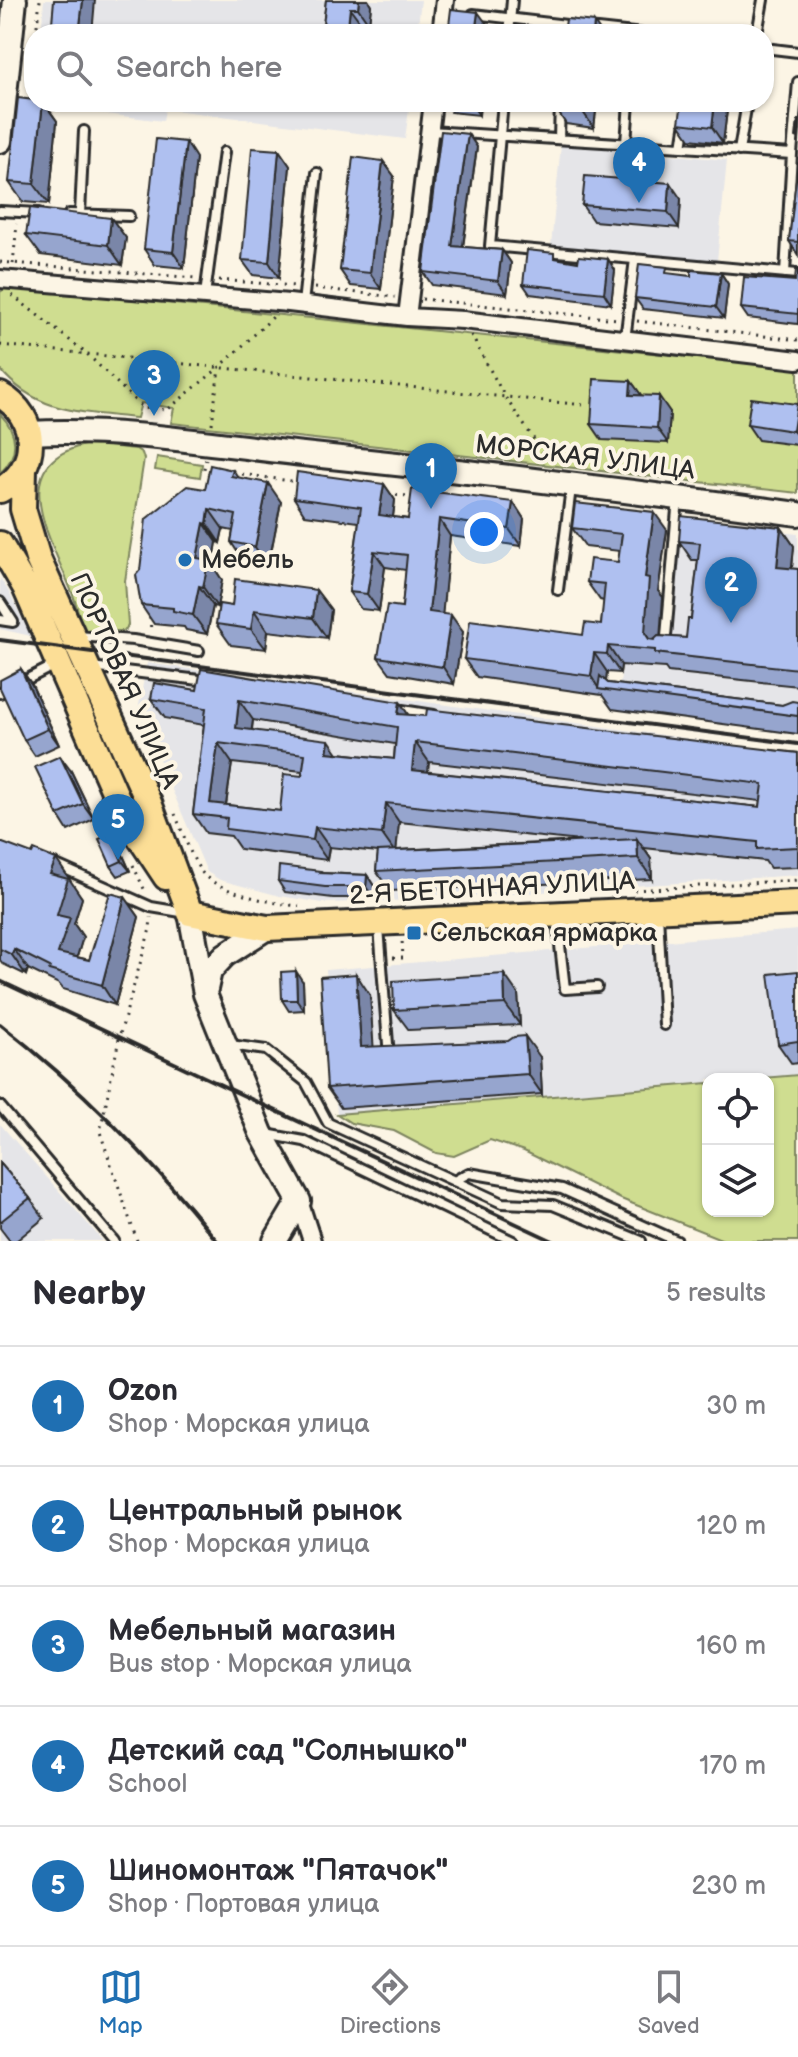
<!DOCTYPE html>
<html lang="en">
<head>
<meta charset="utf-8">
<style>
	body { margin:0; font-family:"Balsamiq Sans",sans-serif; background:#f2f2f3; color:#2b2b33 }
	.controls { position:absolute; right:24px; bottom:24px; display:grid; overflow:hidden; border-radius:16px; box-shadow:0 2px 6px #0004 }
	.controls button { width:72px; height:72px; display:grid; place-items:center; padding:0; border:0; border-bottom:2px solid #e1e1e2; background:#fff; color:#2b2b33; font:40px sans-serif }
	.you { position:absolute; left:484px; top:532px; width:28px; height:28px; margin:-20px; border:6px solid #fff; border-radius:50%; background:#1a73e8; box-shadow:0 0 0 12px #1a73e833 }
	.badge { display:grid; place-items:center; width:52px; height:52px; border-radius:50%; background:#1f6fb2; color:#fff; font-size:26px; font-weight:700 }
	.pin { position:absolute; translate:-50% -66px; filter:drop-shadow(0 2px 4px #0008) }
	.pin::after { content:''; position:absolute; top:42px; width:28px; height:24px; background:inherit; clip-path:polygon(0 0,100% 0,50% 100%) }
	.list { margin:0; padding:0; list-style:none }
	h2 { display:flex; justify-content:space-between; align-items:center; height:104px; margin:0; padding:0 32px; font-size:34px }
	h2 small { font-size:26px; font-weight:400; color:#7c7c81 }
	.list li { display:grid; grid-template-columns:52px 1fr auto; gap:24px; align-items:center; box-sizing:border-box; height:120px; padding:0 32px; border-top:2px solid #e1e1e2 }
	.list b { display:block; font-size:30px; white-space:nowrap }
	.list p { margin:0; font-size:26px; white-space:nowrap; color:#7c7c81 }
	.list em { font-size:26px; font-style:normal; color:#7c7c81 }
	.icon { flex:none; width:44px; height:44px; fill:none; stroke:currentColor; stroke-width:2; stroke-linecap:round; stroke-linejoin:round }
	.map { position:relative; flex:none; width:798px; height:1241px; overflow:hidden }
	.search { position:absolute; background:#fff; box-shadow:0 2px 6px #0004; left:24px; right:24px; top:24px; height:88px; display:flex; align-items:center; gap:20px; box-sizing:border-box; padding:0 28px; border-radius:32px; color:#7c7c81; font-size:30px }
	.sheet { height:704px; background:#fff }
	nav { display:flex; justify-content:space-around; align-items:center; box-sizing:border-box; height:112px; border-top:2px solid #e1e1e2; background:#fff; font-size:22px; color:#7c7c81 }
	nav a { display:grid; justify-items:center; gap:4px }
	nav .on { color:#1f6fb2 }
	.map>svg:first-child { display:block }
</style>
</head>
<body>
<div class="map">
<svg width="798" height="1241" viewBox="0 0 798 1241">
	<rect width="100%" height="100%" fill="#fcf5e5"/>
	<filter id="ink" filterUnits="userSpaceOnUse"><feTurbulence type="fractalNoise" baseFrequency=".0125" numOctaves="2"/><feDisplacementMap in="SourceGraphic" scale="16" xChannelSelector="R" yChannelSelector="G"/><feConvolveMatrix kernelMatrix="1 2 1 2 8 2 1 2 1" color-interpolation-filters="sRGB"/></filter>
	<g filter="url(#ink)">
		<path fill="#e5e5e8" d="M44 0H421L417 34H41Z
			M34 95V102H410L405 139 165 109 163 121 33 105Z
			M561 144 727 160 717 261 551 246Z
			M677 520 798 534V735L617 710 624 649 661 652Z
			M0 578 9 592 31 636 0 629Z
			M147 663 798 754V875L420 900 323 903 280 896 220 880 207 872 138 710Z
			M798 930V1076L708 1079V1084L337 1114 326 970Z
			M0 1124 103 1241H0Z"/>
		<path fill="#cfdd90" stroke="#7d845e" stroke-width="2" d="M8 287 798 368V493L171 423 174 408 141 403 137 418C84 412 37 414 0 369V292Z
			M0 414C18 432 20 455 0 473Z
			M90 444 136 449 142 453 144 459 125 581 128 625 126 630 121 631H85C78 618 77 603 71 590 51 539 2 460 90 444Z
			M157 457 202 464 200 477 155 470Z
			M798 1075V1241H726L621 1199 524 1151 490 1140 454 1156 436 1153 394 1131 351 1123 337 1114 708 1083V1211H768V1079H749Z"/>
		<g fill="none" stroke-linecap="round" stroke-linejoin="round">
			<g stroke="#2b2b2b" stroke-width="14">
				<path id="lane" d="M473 14 575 26
					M588 28 643 34
					M509 34 512 0
					M757 34 763 0
					M764 48 798 52
					M503 102 490 246 798 274
					M430 131 792 154 785 273
					M559 139 560 102
					M626 143 629 102
					M682 147 689 102
					M739 151 747 102
					M792 154 798 82
					M0 211 39 213
					M69 214 129 216
					M80 214 84 131
					M205 295 224 152
					M303 304 317 173
					M625 340 635 259
					M558 590 571 488
					M0 602 13 622 0 620
					M77 636 133 640 199 651
					M665 648 678 498
					M91 667 208 681
					M0 693 55 665
					M396 709 434 715
					M54 864 151 907 187 913
					M658 914 664 1025
					M557 919 565 989 597 987
					M379 927 389 1057
					M230 1045 266 1050 306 1082 328 1123 502 1203 553 1205 641 1241
					M0 1106 114 1241
					M266 1134 304 1141 513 1241
					M454 1181 469 1173 562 1189 677 1241"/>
			</g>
			<g stroke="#2b2b2b" stroke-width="22">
				<path id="street" d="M441 34 445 0
					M0 279 289 303 407 317 463 320 798 360
					M407 317 433 102
					M299 1201 312 1241"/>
			</g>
			<g stroke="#2b2b2b" stroke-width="28">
				<path id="secondary" d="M0 141 15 0
					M30 433C121 428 213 444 303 454 468 471 633 491 798 514
					M190 913 205 994 261 1133 299 1201 275 1241
					M206 989 210 971 225 955 267 928"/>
			</g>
			<g stroke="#2b2b2b" stroke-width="30">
				<path id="primary" d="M0 395C39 416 41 469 0 490
					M24 469 23 509 38 559 149 803 190 913
					M0 544 25 587 124 814 166 877
					M190 913 267 928 798 903"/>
			</g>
			<path stroke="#2b2b2b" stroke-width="3" stroke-dasharray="2 6" stroke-linecap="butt" d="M36 34 40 0
				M29 101 34 53
				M0 262 196 278
				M13 264 17 224
				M219 280 295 286
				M315 288 395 297
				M12 295 86 353 143 408 167 410 220 367 274 316
				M422 299 617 319
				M637 321 798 340
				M471 335 505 397 551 464
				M0 345 584 405
				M212 424 219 368
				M206 459 204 469 211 470
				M234 473 298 482
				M388 495 413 496
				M150 617 151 632
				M125 703 128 683
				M175 814C182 830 193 864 205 876 223 893 275 904 299 906
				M133 865 145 891
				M634 890 798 880
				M393 958H403L402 940
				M137 1241 100 1132 120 1034 150 929 151 917"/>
			<use href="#lane" stroke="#fcf5e5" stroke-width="8"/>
			<use href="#street" stroke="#fcf5e5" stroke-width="16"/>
			<use href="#secondary" stroke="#fcf5e5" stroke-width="22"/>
			<use href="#primary" stroke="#fcde96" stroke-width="24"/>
			<path stroke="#2b2b2b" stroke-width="4" d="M0 640 798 744
				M0 981 553 1241
				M0 1024C81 1087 153 1161 217 1241"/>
		</g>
		<path fill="#96a5ce" stroke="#2b2b2b" stroke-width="2" fill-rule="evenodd" d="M326 0H368L371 5 369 24 361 23 360 34H322Z
			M34 102H44L57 121 49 204 23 202 9 182Z
			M445 102H480L479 115 451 112Z
			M597 102 594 128 566 124 556 109Z
			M728 102 723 143 690 139 679 123Z
			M468 134 477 147 463 247 502 250 511 263 507 294 432 285 423 272Z
			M279 150 290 166 279 278 253 275 242 260Z
			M196 158 184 268 155 265 144 249Z
			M383 161 394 176 381 289 351 286 340 270Z
			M798 162V255L789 241Z
			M681 199 679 228 593 221 582 205Z
			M111 218 126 238 122 265 41 255 26 235Z
			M559 259 578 262 608 259 615 270 611 304 530 294 523 284Z
			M798 270V324L748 318 741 308 795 281Z
			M721 273 728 284 724 318 643 309 635 298 691 276Z
			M631 381 641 395 670 412 668 443 602 440 591 424Z
			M797 404 798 445 758 440 747 424Z
			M233 470 238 477 281 502 268 567 244 562 231 542 233 531 223 529 220 543 217 542 213 566 222 580 217 607 213 606 207 634 186 630 184 627 154 624 141 605 205 489Z
			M384 484 395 500 393 517 408 519 513 502 524 519 521 546 450 536 442 614 463 632 454 684 390 673 378 657 402 607 406 570 385 567 379 611 361 609 349 592 359 522 305 515 294 498Z
			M781 527 794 546 792 569H798V686L668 672 665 668 621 665 620 673 607 672 606 681 608 683 782 705 798 702V734L612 709 602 695 477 677 464 659 583 635 601 625 604 601 600 600 587 582 618 562 620 551 586 547 572 528 667 530 658 591 663 597 659 636 686 638 691 619 698 560H692L679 541Z
			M316 590 331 610 327 638 268 631 266 649 231 645 216 624 232 606Z
			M21 669 32 685 59 745 35 756 24 740Z
			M197 690 400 702 408 715 798 753V867L770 868 765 861 644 848 651 859 652 879 390 891 376 871 378 852 329 847 327 860 240 849 231 836 206 833 193 814 204 725 165 718 151 699ZM253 720 395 744 394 759 338 753 252 730ZM429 762 761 801 760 807 427 772ZM232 763 302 771V776L280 811 226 805ZM399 822 580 841 396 850Z
			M71 771 94 819 68 831 58 815Z
			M0 842 69 879V880L82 898 74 924 83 937 77 957 89 960 125 897 139 917 115 1005 63 989 59 984 28 969 26 975 3 964 0 960Z
			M118 844 130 871 118 876 111 866Z
			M323 873 367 875 374 886V898H333L285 892 278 881Z
			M798 971V1063L792 1064 778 1044Z
			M303 982 304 1010 289 1011 282 1000Z
			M518 994 520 1025 409 1030 394 1010Z
			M370 995 373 1047 540 1057 542 1094 341 1108 327 1088Z
			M0 1163 30 1198 44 1218 16 1241H10L0 1228Z"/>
		<path fill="#7a86a8" stroke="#2b2b2b" stroke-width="2" d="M83 0H95L92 34H79Z
			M359 0H368L371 5 369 24 358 8Z
			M350 8 361 23 360 34H347Z
			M478 12 489 27 488 34H475Z
			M594 22 602 34H593Z
			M43 102 57 121 49 204 34 184Z
			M470 102H480L479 115Z
			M585 102H597L594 128 583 112Z
			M715 102H728L723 143 712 127Z
			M468 134 477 147 461 259 452 246Z
			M186 142 196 158 184 268 173 252Z
			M279 150 290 166 279 278 269 262Z
			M383 161 394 176 381 289 370 273Z
			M670 183 681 199 679 228 668 212Z
			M111 218 126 238 122 265 108 245Z
			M502 250 511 263 507 294 498 281Z
			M608 259 615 270 611 304 604 293Z
			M721 273 728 284 724 318 716 307Z
			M631 381 642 396 630 395Z
			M659 396 670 412 668 443 657 428Z
			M797 404 798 405V437L793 431Z
			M268 483 281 502 268 567 255 547Z
			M384 484 395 500 391 532 379 515Z
			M513 502 524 519 521 546 509 529Z
			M209 509 223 529 220 543 207 524Z
			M654 512 667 530 658 591 663 597 659 654 645 633V577Z
			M439 519 450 536 441 628 429 612Z
			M204 523 217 542 213 566 222 580 217 607 203 587 197 558Z
			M781 527 794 546 790 586 777 567Z
			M374 551 385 567 379 611 367 594Z
			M199 586 213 606 207 634 193 615Z
			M316 590 331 610 327 638 313 618Z
			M254 610 268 631 266 649 251 629Z
			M451 615 463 632 454 684 443 667Z
			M608 646 621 665 620 673 607 654Z
			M594 653 607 672 605 690 599 689 591 676Z
			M21 669 32 685 59 745 48 729Z
			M239 700 253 720 249 747 236 728Z
			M400 702 413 722 398 714Z
			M329 740 342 759 327 752Z
			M415 742 429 762 426 789 412 770Z
			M218 743 232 763 224 818 210 803Z
			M60 756 71 771 94 819 83 804Z
			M386 803 399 822 396 854 382 834Z
			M315 827 329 847 327 860 313 840Z
			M111 834 118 844 130 871 122 861Z
			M637 839 651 859 652 879 638 858Z
			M56 859 82 898 74 924 83 937 72 973 58 953 50 874Z
			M367 875 374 886V898L366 887Z
			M125 897 139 917 115 1005 102 985Z
			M14 949 28 969 26 975 12 955Z
			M296 971 303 982 304 1010 297 1000Z
			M356 974 370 995 375 1068 361 1047Z
			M504 974 518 994 520 1025 505 1004Z
			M525 1036 540 1057 542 1094 528 1074Z"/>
		<path fill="#afc0f0" stroke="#2b2b2b" stroke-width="2" fill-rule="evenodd" d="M54 0H83L79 34H51Z
			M326 0H359L358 8H350L347 34H322Z
			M451 9 478 12 475 34H448Z
			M566 19 594 22 593 34H564Z
			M18 98 34 100V102H43L34 184 9 182Z
			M556 102H585L583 112 556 109Z
			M682 102H715L712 127 679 123Z
			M798 119V138L796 137Z
			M441 131 468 134 452 246 502 250 498 281 423 272Z
			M156 139 186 142 173 252 144 249Z
			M252 148 279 150 269 262 242 260Z
			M353 157 383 161 370 273 340 270Z
			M798 162V242L789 241Z
			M585 176 670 183 668 212 582 205Z
			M30 208 111 218 108 245 26 235Z
			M527 250 554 253V258L578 262 579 256 608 259 604 293 523 284Z
			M639 264 667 267 666 273 691 276V270L721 273 716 307 635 298Z
			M796 269 798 270V314L741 308 744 277 795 281Z
			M594 379 631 381 630 395 659 396 657 428 591 424Z
			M751 398 797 404 793 431 747 424Z
			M210 465 233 470 231 476 268 483 255 547 231 542 236 515 209 509 207 524 204 523 197 558 209 560 203 587 199 586 193 615 173 611V608L141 605 136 575 140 570 146 519 187 486 205 489Z
			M297 472 384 484 379 515 408 519 412 489 513 502 509 529 439 519 429 612 451 615 443 667 378 657 387 605 402 607 407 555 374 551 367 594 349 592 361 507 294 498Z
			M575 503 654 512 645 577 649 578 645 633 649 639 654 640 658 636 686 638 688 619H691L700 543 679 541 681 516 781 527 777 567 798 569V669L655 653V650L608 646 607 654 594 653 591 676 464 659 470 620 583 635 585 623 601 625 605 584 587 582 590 559 618 562 622 534 572 528Z
			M235 579 316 590 313 618 254 610 251 629 216 624 219 604 232 606Z
			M21 669 48 729 24 740 0 688V680Z
			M201 669 400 702 398 714 426 716 427 709 798 753V847L757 849V842L386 803 382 834 315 827 313 840 226 829 227 818 193 814 206 708 151 699 154 683 197 690ZM239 700 397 727 394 759 327 752 329 740 236 728ZM415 742 763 784 760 807 412 770ZM218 743 305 754 302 776 284 774 280 811 210 803Z
			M600 676 608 683 782 705 792 701 798 702V716L598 689Z
			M60 756 83 804 58 815 35 767Z
			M111 834 122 861 111 866 99 839Z
			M637 839 638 858 376 871 378 851Z
			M0 842 32 854 34 850 56 859 50 874 68 879 57 915 70 918 58 953 89 960 110 893 125 897 102 985 49 970 50 967 14 949 12 955 0 949Z
			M279 866 321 871 320 873 367 875 366 887H325L278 881Z
			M296 971 297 1000H282L281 972Z
			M798 971V1041L778 1044 769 974Z
			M356 974 361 1047 508 1041 514 1037 525 1036 528 1074 327 1088 320 977Z
			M504 974 505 1004 394 1010 393 981Z
			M0 1163 30 1198 0 1222Z"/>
	</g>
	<g fill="#1f6fb2" stroke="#fcf5e5" stroke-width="3">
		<circle cx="185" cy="560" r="8"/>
		<rect x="406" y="925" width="16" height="16" rx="4"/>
	</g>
	<g text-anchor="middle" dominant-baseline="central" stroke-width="8" stroke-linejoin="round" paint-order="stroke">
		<g font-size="26" fill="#2b2b2b" stroke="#fcf5e5">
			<text transform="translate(585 458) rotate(7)">МОРСКАЯ УЛИЦА</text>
			<text transform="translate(124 681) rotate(66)">ПОРТОВАЯ УЛИЦА</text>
			<text transform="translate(492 889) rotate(-3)">2-Я БЕТОННАЯ УЛИЦА</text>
		</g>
		<g font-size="26" fill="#2b2b2b" stroke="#fcf5e5" text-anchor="start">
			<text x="201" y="560">Мебель</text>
			<text x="430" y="933">Сельская ярмарка</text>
		</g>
	</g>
</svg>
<div class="controls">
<button><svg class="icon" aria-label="locate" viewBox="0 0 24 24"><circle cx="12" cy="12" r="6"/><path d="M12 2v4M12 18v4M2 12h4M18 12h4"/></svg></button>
<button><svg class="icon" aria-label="layers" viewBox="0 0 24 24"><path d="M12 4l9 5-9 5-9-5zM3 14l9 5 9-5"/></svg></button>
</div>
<div class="you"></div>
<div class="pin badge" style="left:431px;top:509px">1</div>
<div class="pin badge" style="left:731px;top:623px">2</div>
<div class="pin badge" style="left:154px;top:416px">3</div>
<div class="pin badge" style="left:639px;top:203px">4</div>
<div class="pin badge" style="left:118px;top:860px">5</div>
<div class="search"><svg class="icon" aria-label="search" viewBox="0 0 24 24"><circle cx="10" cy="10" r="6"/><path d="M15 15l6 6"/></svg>Search here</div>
</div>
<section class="sheet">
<h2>Nearby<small>5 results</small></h2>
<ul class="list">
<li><span class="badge">1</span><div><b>Ozon</b><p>Shop · Морская улица</p></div><em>30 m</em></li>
<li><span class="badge">2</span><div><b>Центральный рынок</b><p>Shop · Морская улица</p></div><em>120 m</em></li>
<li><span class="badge">3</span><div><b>Мебельный магазин</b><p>Bus stop · Морская улица</p></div><em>160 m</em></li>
<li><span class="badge">4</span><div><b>Детский сад &quot;Солнышко&quot;</b><p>School</p></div><em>170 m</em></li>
<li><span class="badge">5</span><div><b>Шиномонтаж &quot;Пятачок&quot;</b><p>Shop · Портовая улица</p></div><em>230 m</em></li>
</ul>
</section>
<nav>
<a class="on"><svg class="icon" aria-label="map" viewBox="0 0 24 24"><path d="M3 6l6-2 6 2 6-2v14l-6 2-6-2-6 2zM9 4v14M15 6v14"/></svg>Map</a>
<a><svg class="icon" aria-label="directions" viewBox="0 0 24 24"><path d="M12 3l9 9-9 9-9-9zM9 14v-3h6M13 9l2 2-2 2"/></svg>Directions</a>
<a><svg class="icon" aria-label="saved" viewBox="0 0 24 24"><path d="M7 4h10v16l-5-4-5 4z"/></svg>Saved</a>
</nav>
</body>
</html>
